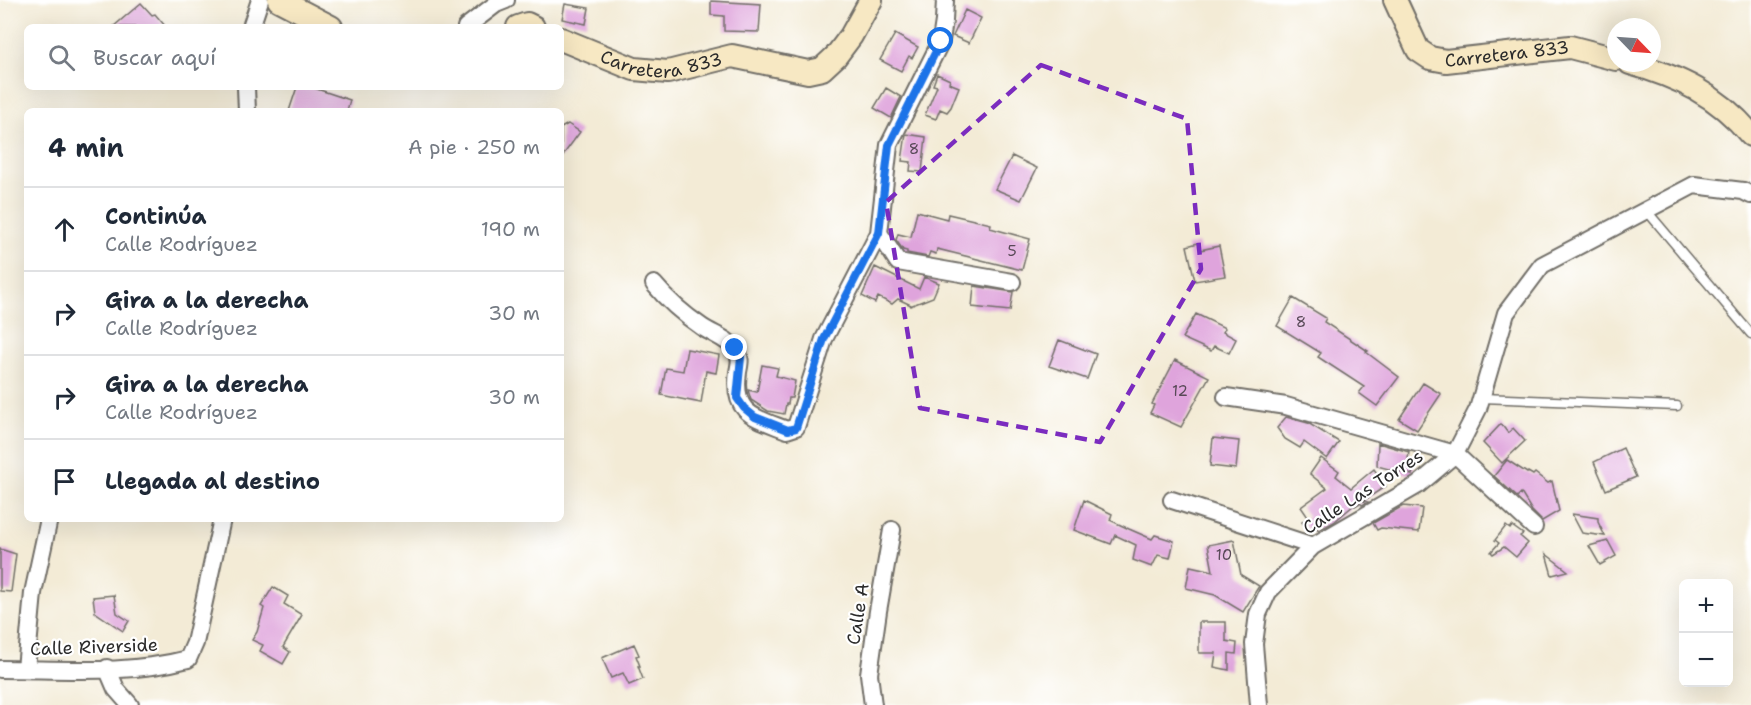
<!DOCTYPE html>
<html lang="es">
<head>
<meta charset="utf-8">
<style>
	body { margin:0; font-family:"Shantell Sans",sans-serif; background:#f2f2f3; color:#1f2937 }
	.controls { position:absolute; right:18px; bottom:18px; display:grid; overflow:hidden; border-radius:9px; box-shadow:0 6px 24px #0002 }
	.controls button { width:54px; height:54px; display:grid; place-items:center; padding:0; border:0; border-bottom:2px solid #e0e1e3; background:#fff; color:#1f2937; font:30px sans-serif }
	.compass { position:absolute; left:1607px; top:18px; width:54px; height:54px; border-radius:50%; background:#fff; box-shadow:0 6px 24px #0002; rotate:115deg }
	.stop { position:absolute; width:18px; height:18px; margin:-14px; border:4px solid #1a73e8; border-radius:50%; background:#fff }
	.stop.end { background:#1a73e8; border-color:#fff; box-shadow:0 2px 6px #0008 }
	.list { margin:0; padding:0; list-style:none }
	h2 { display:flex; justify-content:space-between; align-items:center; height:78px; margin:0; padding:0 24px; font-size:26px }
	h2 small { font-size:20px; font-weight:400; color:#747a83 }
	.list li { display:grid; grid-template-columns:39px 1fr auto; gap:18px; align-items:center; box-sizing:border-box; height:84px; padding:0 24px; border-top:2px solid #e0e1e3 }
	.list b { display:block; font-size:22px; white-space:nowrap }
	.list p { margin:0; font-size:20px; white-space:nowrap; color:#747a83 }
	.list em { font-size:20px; font-style:normal; color:#747a83 }
	.icon { flex:none; width:33px; height:33px; fill:none; stroke:currentColor; stroke-width:2; stroke-linecap:round; stroke-linejoin:round }
	.map { position:relative; flex:none; width:1751px; height:705px; overflow:hidden }
	.search { position:absolute; background:#fff; box-shadow:0 6px 24px #0002; left:24px; top:24px; width:540px; height:66px; display:flex; align-items:center; gap:15px; box-sizing:border-box; padding:0 21px; border-radius:9px; color:#747a83; font-size:22px }
	.panel { position:absolute; background:#fff; box-shadow:0 6px 24px #0002; left:24px; top:108px; width:540px; height:414px; border-radius:9px }
	.map>svg:first-child { display:block }
</style>
</head>
<body>
<div class="map">
<svg width="1751" height="705" viewBox="0 0 1751 705">
	<rect width="100%" height="100%" fill="#fff"/>
	<filter id="ink" filterUnits="userSpaceOnUse"><feTurbulence type="fractalNoise" baseFrequency=".0167" numOctaves="2"/><feDisplacementMap in="SourceGraphic" scale="12" xChannelSelector="R" yChannelSelector="G"/><feConvolveMatrix kernelMatrix="1 2 1 2 8 2 1 2 1" color-interpolation-filters="sRGB"/></filter>
	<filter id="wash" filterUnits="userSpaceOnUse"><feTurbulence type="fractalNoise" baseFrequency=".008" numOctaves="4" result="noise"/><feDisplacementMap in="SourceGraphic" scale="24" xChannelSelector="R" yChannelSelector="G"/><feGaussianBlur stdDeviation="1.35" result="paint"/><feColorMatrix in="noise" values="0 0 0 0 0 0 0 0 0 0 0 0 0 0 0 0 0 1.4 0 .05"/><feComposite in="paint" operator="in"/></filter>
	<g filter="url(#wash)">
		<rect width="100%" height="100%" fill="#f3ebd6"/>
		<g id="blocks">
			<path fill="#dfa4dc" d="M711 1 761 4 759 32 724 31V16L711 15Z
				M141 3 152 15 155 14 166 27H113Z
				M565 4 589 8 586 24 562 19Z
				M965 10 981 18 969 43 953 36Z
				M895 34 918 47 912 58 909 56 901 71 880 60Z
				M937 74 950 80 949 83 959 87 951 107 947 112 940 109 936 119 925 115 937 86 933 85Z
				M297 87H311L350 100 347 111H289Z
				M886 88 901 97 891 118 874 108Z
				M568 124 580 132 561 158V128Z
				M906 134 926 137 922 172 910 171 911 162 902 161Z
				M1012 156 1037 168 1021 200 995 189Z
				M917 211 947 219 948 214 991 224 990 228 1030 239 1022 270 937 249 936 254 930 252 928 257 907 253V251L903 250 896 240 898 234 911 237Z
				M1198 243 1200 250 1219 246 1225 276 1195 281 1187 246Z
				M875 267 919 289 924 277 939 283 933 297 910 306 911 305 898 299 892 304 878 297 875 303 862 296Z
				M974 286 1013 292 1010 311 972 307Z
				M1293 298 1326 318 1324 322 1368 351 1366 352 1399 377 1377 406 1359 393 1364 387 1318 357 1321 353 1277 326Z
				M1196 314 1225 328 1223 332 1236 339 1229 353 1214 346 1211 351 1182 338Z
				M1059 340 1096 354 1087 379 1049 366Z
				M687 349 719 355 716 373 706 371 701 403 661 395 666 368 683 371Z
				M1175 360 1209 377 1181 427 1150 413 1154 405 1152 404Z
				M762 365 778 368 776 376 795 381 792 398H789L788 404H786L784 414 768 411 751 400 748 390 757 392Z
				M1423 383 1441 394 1417 430 1399 419Z
				M1286 417 1308 423 1339 442 1327 459 1304 442 1300 448 1285 439 1277 428Z
				M1501 424 1508 433 1513 428 1525 441 1502 463 1483 443Z
				M1213 438 1239 441 1236 469 1210 466Z
				M1378 443 1409 452 1408 459 1415 461 1412 475 1377 466Z
				M1623 448 1636 477 1606 490 1594 462Z
				M1321 458 1339 471 1336 476 1351 488 1374 469 1386 486 1363 501 1368 502 1362 505 1360 503 1355 506 1354 505 1334 522 1319 530 1316 528 1310 532 1302 522 1308 517 1301 507 1327 488 1310 474Z
				M1507 460 1527 473 1528 472 1533 475 1535 473 1548 483 1552 481 1559 511 1542 521 1532 511 1521 493 1517 497 1494 476Z
				M1084 500 1112 514 1110 520 1129 529 1152 539 1155 535 1174 541 1170 558 1158 555 1152 567 1133 560 1136 545 1115 535 1111 544 1074 530Z
				M1403 506 1422 508 1419 532 1381 528 1377 530 1373 523Z
				M1572 514 1598 518V522L1605 536 1582 533Z
				M1506 526 1510 529 1512 526 1523 534 1520 536 1528 543 1516 557 1504 547 1493 554 1491 552 1499 543 1495 540Z
				M1234 540 1241 575 1259 586 1243 612 1215 595 1186 588 1190 566 1213 571 1208 545Z
				M1608 541 1616 556 1600 565 1589 546Z
				M0 549 16 554 11 592 0 591Z
				M1546 554 1568 571 1552 575Z
				M273 587 288 596 284 604 302 615 283 647 290 652 283 664 260 651 263 645 252 640 257 632 264 608 261 606Z
				M114 595 117 613 129 621 123 631 95 612 93 597Z
				M1199 622H1226V641L1237 643 1236 654 1229 653V670L1214 667 1216 653H1199Z
				M634 644 639 655 636 656 640 666H638L643 679 629 685 623 673 611 678 602 658Z"/>
		</g>
	</g>
	<g filter="url(#ink)">
		<use href="#blocks" fill-opacity="0" stroke="#716e67" stroke-width="1.5"/>
		<g fill="none" stroke-linecap="round" stroke-linejoin="round">
			<g stroke="#716e67" stroke-width="11">
				<path id="lane" d="M1646 210 1751 334
					M1482 398 1677 406"/>
			</g>
			<g stroke="#716e67" stroke-width="20">
				<path id="street" d="M251 27 260 0
					M466 27 496 4 506 0
					M246 87 247 111
					M879 233 898 262 1012 282
					M654 284C668 301 683 314 702 327 714 335 727 338 736 350 741 358 740 362 738 372 732 414 754 417 787 430L796 427 824 339 879 233 889 145 941 41 944 21 945 0
					M1226 397 1286 406 1455 454 1534 527
					M1172 500 1313 546
					M107 668 116 689 130 705
					M0 669C62 669 128 675 188 659L195 643 222 519
					M26 669 33 593 49 519
					M873 705 869 674 878 611 892 530
					M1259 705 1254 644 1258 614 1268 592 1313 546 1418 485 1455 454 1478 409 1506 313 1542 265 1694 185 1743 191 1751 195"/>
			</g>
			<g stroke="#716e67" stroke-width="26">
				<g id="secondary">
					<path d="M279 0 331 27"/>
					<path id="s1" d="M1395 0 1418 50 1430 58 1446 61 1570 47 1616 59"/>
					<path d="M518 27 527 24 533 27"/>
					<path id="s2" d="M561 39 634 69 668 72 732 56 808 72 822 69 836 56 851 36 871 0"/>
					<path d="M1630 63C1679 77 1718 95 1751 135"/>
				</g>
			</g>
			<use href="#lane" stroke="#fff" stroke-width="8"/>
			<use href="#street" stroke="#fff" stroke-width="16"/>
			<use href="#secondary" stroke="#f7e8c3" stroke-width="22"/>
		</g>
	</g>
	<g fill="none" stroke-linecap="round" stroke-linejoin="round" filter="url(#ink)">
		<path stroke="#1a73e8" stroke-width="8" d="M735 348 741 357 737 398 744 408 755 417 788 430 796 428 824 339 879 233 889 145 941 41"/>
	</g>
	<path fill="none" stroke="#7b2cbf" stroke-width="4.5" stroke-dasharray="12 8" stroke-linejoin="round" d="M1041 65 1187 119 1201 269 1100 442 920 408 886 202Z"/>
	<g text-anchor="middle" dominant-baseline="central" stroke-width="4.5" stroke-linejoin="round" paint-order="stroke">
		<g font-size="15" fill="#584957">
			<text x="914" y="149">8</text>
			<text x="1012" y="251">5</text>
			<text x="1301" y="322">8</text>
			<text x="1180" y="391">12</text>
			<text x="1224" y="555">10</text>
		</g>
		<g font-size="18" fill="#2b2b2b" stroke="#fff">
			<text stroke="none"><textPath href="#s2" startOffset="106">Carretera 833</textPath></text>
			<text stroke="none"><textPath href="#s1" startOffset="147">Carretera 833</textPath></text>
			<text transform="translate(1363 492) rotate(-33)">Calle Las Torres</text>
			<text transform="translate(858 614) rotate(-81)">Calle A</text>
			<text transform="translate(94 647) rotate(-2)">Calle Riverside</text>
		</g>
	</g>
</svg>
<div class="controls">
<button>+</button>
<button>−</button>
</div>
<svg class="compass" viewBox="-18 -18 36 36"><path d="M0-13l5 13h-10z" fill="#e53935"/><path d="M0 13l5-13h-10z" fill="#747a83"/></svg>
<div class="stop" style="left:941px;top:41px"></div>
<div class="stop end" style="left:735px;top:348px"></div>
<div class="search"><svg class="icon" aria-label="search" viewBox="0 0 24 24"><circle cx="10" cy="10" r="6"/><path d="M15 15l6 6"/></svg>Buscar aquí</div>
<section class="panel">
<h2>4 min<small>A pie · 250 m</small></h2>
<ul class="list">
<li><svg class="icon" aria-label="ahead" viewBox="0 0 24 24"><path d="M12 20V5M6 11l6-6 6 6"/></svg><div><b>Continúa</b><p>Calle Rodríguez</p></div><em>190 m</em></li>
<li><svg class="icon" aria-label="right" viewBox="0 0 24 24"><path d="M7 20v-9h11M14 6l5 5-5 5"/></svg><div><b>Gira a la derecha</b><p>Calle Rodríguez</p></div><em>30 m</em></li>
<li><svg class="icon" aria-label="right" viewBox="0 0 24 24"><path d="M7 20v-9h11M14 6l5 5-5 5"/></svg><div><b>Gira a la derecha</b><p>Calle Rodríguez</p></div><em>30 m</em></li>
<li><svg class="icon" aria-label="arrive" viewBox="0 0 24 24"><path d="M6 21V4h12l-3 4 3 4H6"/></svg><div><b>Llegada al destino</b></div></li>
</ul>
</section>
</div>
</body>
</html>
